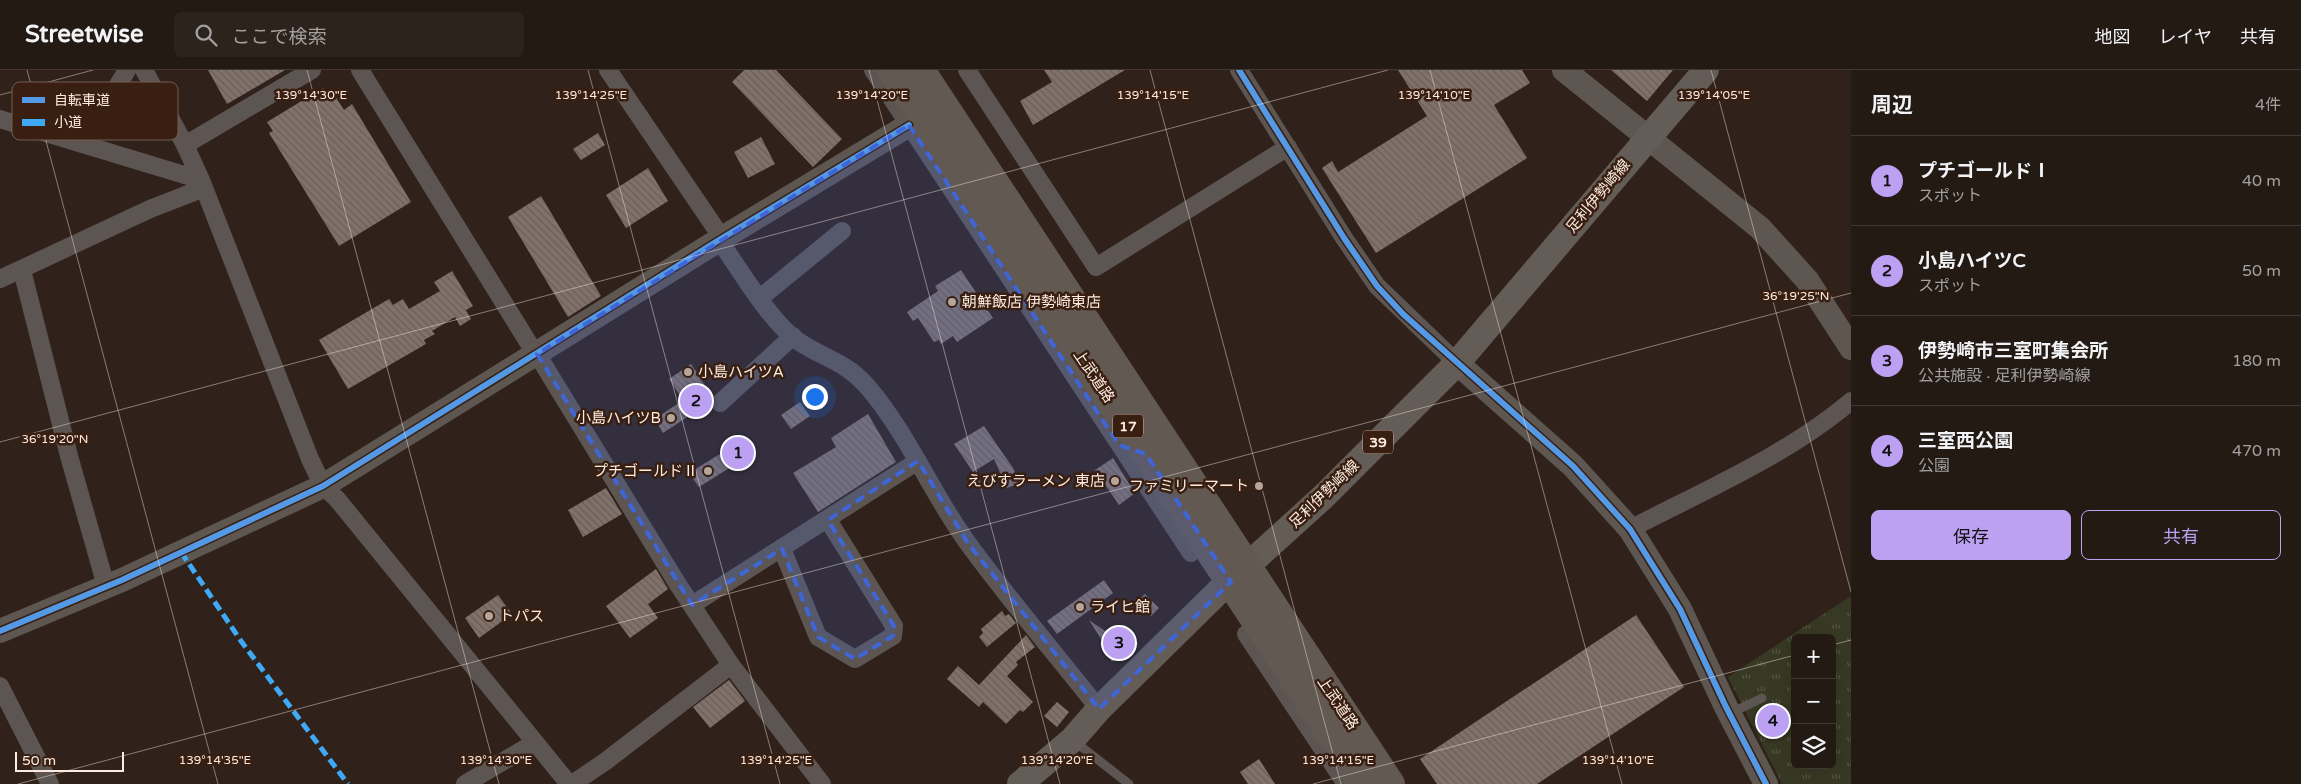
<!DOCTYPE html>
<html lang="ja">
<head>
<meta charset="utf-8">
<style>
	body { margin:0; font-family:"Varela Round","Noto Sans JP",sans-serif; background:#2c231d; color:#f1f3f6 }
	.controls { position:absolute; right:15px; bottom:15px; display:grid; overflow:hidden; border-radius:8px; box-shadow:0 5px 20px #0002 }
	.controls button { width:45px; height:45px; display:grid; place-items:center; padding:0; border:0; border-bottom:1px solid #413834; background:#241a14; color:#f1f3f6; font:25px sans-serif }
	.scale { position:absolute; left:15px; bottom:12px; width:109px; box-sizing:border-box; padding-left:5px; border:2px solid #fdebe1; border-top:0; font-size:14px; line-height:18px; white-space:nowrap; color:#fdebe1; -webkit-text-stroke:4px #391f11; paint-order:stroke }
	.you { position:absolute; left:814px; top:326px; width:18px; height:18px; margin:-12px; border:4px solid #fff; border-radius:50%; background:#1a73e8; box-shadow:0 0 0 8px #1a73e833 }
	.badge { display:grid; place-items:center; width:32px; height:32px; border-radius:50%; background:#bca0f2; color:#111; font-size:16px; font-weight:700 }
	.pin { position:absolute; translate:-50% -50%; border:2px solid #fff; box-shadow:0 1px 5px #0006 }
	.list { margin:0; padding:0; list-style:none }
	h2 { display:flex; justify-content:space-between; align-items:center; height:65px; margin:0; padding:0 20px; font-size:21px }
	h2 small { font-size:16px; font-weight:400; color:#a3a1a0 }
	.list li { display:grid; grid-template-columns:32px 1fr auto; gap:15px; align-items:center; box-sizing:border-box; height:90px; padding:0 20px; border-top:1px solid #413834 }
	.list b { display:block; font-size:19px; white-space:nowrap }
	.list p { margin:0; font-size:16px; white-space:nowrap; color:#a3a1a0 }
	.list em { font-size:16px; font-style:normal; color:#a3a1a0 }
	.actions { display:flex; gap:10px; padding:15px 20px }
	.actions a { flex:1; padding:11px 0; border:1px solid #bca0f2; border-radius:8px; text-align:center; font-size:18px; color:#bca0f2 }
	.actions .main { background:#bca0f2; color:#111 }
	.icon { flex:none; width:28px; height:28px; fill:none; stroke:currentColor; stroke-width:2; stroke-linecap:round; stroke-linejoin:round }
	.map { position:relative; flex:none; width:1851px; height:714px; overflow:hidden }
	header { display:flex; align-items:center; gap:30px; box-sizing:border-box; height:70px; padding:0 25px; background:#241a14; border-bottom:1px solid #413834 }
	header strong { font-size:24px }
	nav { display:flex; gap:28px; margin-inline-start:auto; font-size:18px }
	.search { width:350px; height:45px; background:#2c231d; display:flex; align-items:center; gap:12px; box-sizing:border-box; padding:0 18px; border-radius:8px; color:#a3a1a0; font-size:19px }
	main { display:flex }
	aside { flex:1; background:#241a14 }
	.map>svg:first-child { display:block }
</style>
</head>
<body>
<header>
<strong>Streetwise</strong>
<div class="search"><svg class="icon" aria-label="search" viewBox="0 0 24 24"><circle cx="10" cy="10" r="6"/><path d="M15 15l6 6"/></svg>ここで検索</div>
<nav><a>地図</a><a>レイヤ</a><a>共有</a></nav>
</header>
<main>
<div class="map">
<svg width="1851" height="714" viewBox="0 0 1851 714">
	<defs>
		<pattern id="grass-tufts" width="24" height="20" patternUnits="userSpaceOnUse" patternTransform="scale(1.25)"><rect width="24" height="20" fill="#373924"/><path d="M3 7l-1-3M5 7V3M7 7l1-3M15 17l-1-3M17 17v-4M19 17l1-3" fill="none" stroke="#555644"/></pattern>
		<pattern id="building-back-hatch" width="6" height="6" patternUnits="userSpaceOnUse" patternTransform="scale(1.25)"><rect width="6" height="6" fill="#80726a"/><path d="M-1 5l2 2M0 0l6 6M5-1l2 2" fill="none" stroke="#695e59"/></pattern>
	</defs>
	<rect width="100%" height="100%" fill="#30221a"/>
	<path fill="url(#grass-tufts)" fill-rule="evenodd" d="M1851 526V714H1782L1728 607ZM1795 568H1832V695H1795Z"/>
	<path fill="url(#building-back-hatch)" d="M208 0H285L227 34Z
		M744 0H776L842 69 813 97 732 12Z
		M1044 0H1125L1033 55 1020 31 1052 12Z
		M1398 0H1522L1530 13 1494 35 1527 88 1376 183 1322 98 1332 91 1338 102 1427 46Z
		M1611 0H1673L1647 31Z
		M323 18 327 26 333 23 344 40 352 34 411 132 339 176 269 63 273 61 267 52Z
		M598 63 605 75 581 90 573 79Z
		M761 67 775 94 748 108 734 82Z
		M648 98 668 131 626 158 606 125Z
		M541 126 601 226 568 247 508 147Z
		M961 200 993 248 957 272 953 266 941 274 939 270 934 272 918 248 913 251 907 242 938 221 935 216Z
		M452 201 473 236 466 240 471 249 460 256 455 247 432 261 435 264 424 270 426 274 348 319 319 270 389 229 393 235 403 229 409 239 440 221 434 212Z
		M691 294 712 326 710 332 663 363 655 349 683 330 669 309Z
		M800 332 810 346 791 359 781 345Z
		M868 344 896 392 818 442 793 403 836 377 831 368Z
		M984 356 1013 398 1020 413 1007 418 994 389 973 402 954 374Z
		M746 368 755 382 699 417 689 403Z
		M1113 388 1135 423 1119 435 1095 400Z
		M606 418 622 444 583 467 568 440Z
		M656 499 668 519 648 534 658 548 630 568 606 536Z
		M1104 510 1113 523 1057 564 1047 551Z
		M1145 524 1159 538 1151 546 1136 532Z
		M498 525 512 544 479 568 465 548Z
		M1002 541 1005 546 1009 544 1016 553 987 577 979 567 983 563 981 559Z
		M1636 545 1684 617 1537 714H1437L1420 689Z
		M1089 550 1111 565 1125 555 1138 574 1112 592 1100 574 1103 572Z
		M1026 565 1035 577 1016 592 1018 595 1007 606 1033 632 1023 642 1020 640 1006 654 983 632 979 637 947 609 958 596 979 615Z
		M729 610 745 631 710 658 693 637Z
		M1057 632 1069 642 1057 657 1044 646Z
		M1259 689 1275 714H1248L1240 702Z"/>
	<g fill="none" stroke-linecap="round" stroke-linejoin="round">
		<path stroke="#5c5552" stroke-width="9" d="M1729 644 1762 628
			M1074 671 1129 714"/>
		<path stroke="#5c5552" stroke-width="18" d="M144 0 185 75 201 110 310 389 323 416 337 429 569 714
			M360 0 536 285
			M608 0 722 168
			M873 0 1191 483
			M967 0 1096 197 1288 77
			M1239 0 1344 168 1377 216 1457 293
			M0 49 201 110
			M83 73 127 0
			M185 75 312 0
			M719 170C739 198 770 252 798 271 824 289 845 291 867 316 908 364 931 422 967 472 1009 530 1055 583 1099 639
			M22 200 69 386 106 516
			M0 209 150 139 204 118
			M760 228 842 161
			M537 284 677 513 731 595 822 714
			M720 333 793 266
			M1630 459C1705 420 1786 386 1851 331
			M782 479 818 567 855 589 893 566 894 556 828 450
			M692 535 918 391
			M1246 564 1346 714
			M0 616 50 714
			M465 714 534 673
			M572 714 606 691 731 595"/>
		<path stroke="#5d5651" stroke-width="24" d="M1564 0 1760 158 1807 210 1851 278
			M1457 293 1573 396 1630 459 1680 539 1726 637 1766 714
			M0 561 122 510 323 416 719 170 909 55"/>
		<path stroke="#645c57" stroke-width="26" d="M1020 714 1072 670 1099 639 1217 523 1323 427 1457 293 1706 0"/>
		<path stroke="#625953" stroke-width="28" d="M891 0 1363 714
			M921 0 1391 714"/>
		<path stroke="#3fa9f5" stroke-width="5" stroke-dasharray="10 5" stroke-linecap="butt" d="M181 482 241 571 348 714"/>
		<g stroke="#391f11" stroke-width="9">
			<path id="cycleway" d="M1239 0 1344 168 1377 216 1403 244 1573 396 1630 459 1680 539 1726 637 1766 714
				M0 561 122 510 323 416 719 170 909 55"/>
		</g>
		<use href="#cycleway" stroke="#5399e6" stroke-width="6"/>
	</g>
	<path fill="#3f66d9" fill-opacity="0.2" stroke="#3f66d9" stroke-width="4" stroke-dasharray="10 6" stroke-linejoin="round" d="M909 55 1119 375 1146 384 1231 512 1099 639 967 472 918 391 828 450 894 556 893 566 855 589 818 567 782 479 692 535 537 284Z"/>
	<path fill="none" stroke="#fdebe1" stroke-width="1" stroke-opacity="0.45" d="M27 0 218 714M307 0 499 714M588 0 780 714M869 0 1060 714M1150 0 1341 714M1430 0 1622 714M1711 0 1851 522M0 25 93 0M0 372 1388 0M1832 575 1851 570M18 714 1851 223M1313 714 1795 585"/>
	<g fill="#b5a59b" stroke="#391f11" stroke-width="2">
		<circle cx="952" cy="232" r="5"/>
		<circle cx="688" cy="302" r="5"/>
		<circle cx="671" cy="348" r="5"/>
		<circle cx="708" cy="401" r="5"/>
		<circle cx="1115" cy="411" r="5"/>
		<circle cx="1259" cy="416" r="5"/>
		<circle cx="1080" cy="537" r="5"/>
		<circle cx="489" cy="546" r="5"/>
	</g>
	<g text-anchor="middle" dominant-baseline="central" stroke-width="5" stroke-linejoin="round" paint-order="stroke">
		<g fill="#391f11" stroke="#c2aea3" stroke-width="1">
			<rect x="1113" y="344.5" width="30" height="23" rx="4"/>
			<rect x="1363" y="360.5" width="30" height="23" rx="4"/>
		</g>
		<g font-size="14" font-weight="bold" fill="#fdebe1">
			<text x="1128" y="356">17</text>
			<text x="1378" y="372">39</text>
		</g>
		<g font-size="15" fill="#fdebe1" stroke="#391f11">
			<text transform="translate(1598 126) rotate(-50)">足利伊勢崎線</text>
			<text transform="translate(1094 306) rotate(56)">上武道路</text>
			<text transform="translate(1324 424) rotate(-44)">足利伊勢崎線</text>
			<text transform="translate(1338 633) rotate(56)">上武道路</text>
		</g>
		<g font-size="15" fill="#fdebe1" stroke="#391f11" text-anchor="start">
			<text x="962" y="232">朝鮮飯店 伊勢崎東店</text>
			<text x="698" y="302">小島ハイツA</text>
			<text x="661" y="348" text-anchor="end">小島ハイツB</text>
			<text x="698" y="401" text-anchor="end">プチゴールドⅡ</text>
			<text x="1105" y="411" text-anchor="end">えびすラーメン 東店</text>
			<text x="1249" y="416" text-anchor="end">ファミリーマート</text>
			<text x="1090" y="537">ライヒ館</text>
			<text x="499" y="546">トパス</text>
		</g>
	</g>
	<rect x="12" y="12" width="166" height="58" rx="8" fill="#391f11" stroke="#745c4f" stroke-width="1"/>
	<rect x="22" y="27" width="23" height="6" fill="#5399e6"/>
	<rect x="22" y="49" width="23" height="7" fill="#3fa9f5"/>
	<g font-size="14" fill="#fdebe1">
		<text x="54" y="35">自転車道</text>
		<text x="54" y="57">小道</text>
	</g>
	<g font-size="12" text-anchor="middle" fill="#fdebe1" stroke="#391f11" stroke-width="5" stroke-linejoin="round" paint-order="stroke">
		<text x="311" y="29">139°14'30"E</text>
		<text x="591" y="29">139°14'25"E</text>
		<text x="872" y="29">139°14'20"E</text>
		<text x="1153" y="29">139°14'15"E</text>
		<text x="1434" y="29">139°14'10"E</text>
		<text x="1714" y="29">139°14'05"E</text>
		<text x="1796" y="230">36°19'25"N</text>
		<text x="55" y="373">36°19'20"N</text>
		<text x="215" y="694">139°14'35"E</text>
		<text x="496" y="694">139°14'30"E</text>
		<text x="776" y="694">139°14'25"E</text>
		<text x="1057" y="694">139°14'20"E</text>
		<text x="1338" y="694">139°14'15"E</text>
		<text x="1618" y="694">139°14'10"E</text>
	</g>
</svg>
<div class="controls">
<button>+</button>
<button>−</button>
<button><svg class="icon" aria-label="layers" viewBox="0 0 24 24"><path d="M12 4l9 5-9 5-9-5zM3 14l9 5 9-5"/></svg></button>
</div>
<div class="scale">50 m</div>
<div class="you"></div>
<div class="pin badge" style="left:738px;top:383px">1</div>
<div class="pin badge" style="left:696px;top:331px">2</div>
<div class="pin badge" style="left:1119px;top:573px">3</div>
<div class="pin badge" style="left:1773px;top:651px">4</div>
</div>
<aside>
<h2>周辺<small>4件</small></h2>
<ul class="list">
<li><span class="badge">1</span><div><b>プチゴールドⅠ</b><p>スポット</p></div><em>40 m</em></li>
<li><span class="badge">2</span><div><b>小島ハイツC</b><p>スポット</p></div><em>50 m</em></li>
<li><span class="badge">3</span><div><b>伊勢崎市三室町集会所</b><p>公共施設 · 足利伊勢崎線</p></div><em>180 m</em></li>
<li><span class="badge">4</span><div><b>三室西公園</b><p>公園</p></div><em>470 m</em></li>
</ul>
<div class="actions"><a class="main">保存</a><a>共有</a></div>
</aside>
</main>
</body>
</html>
